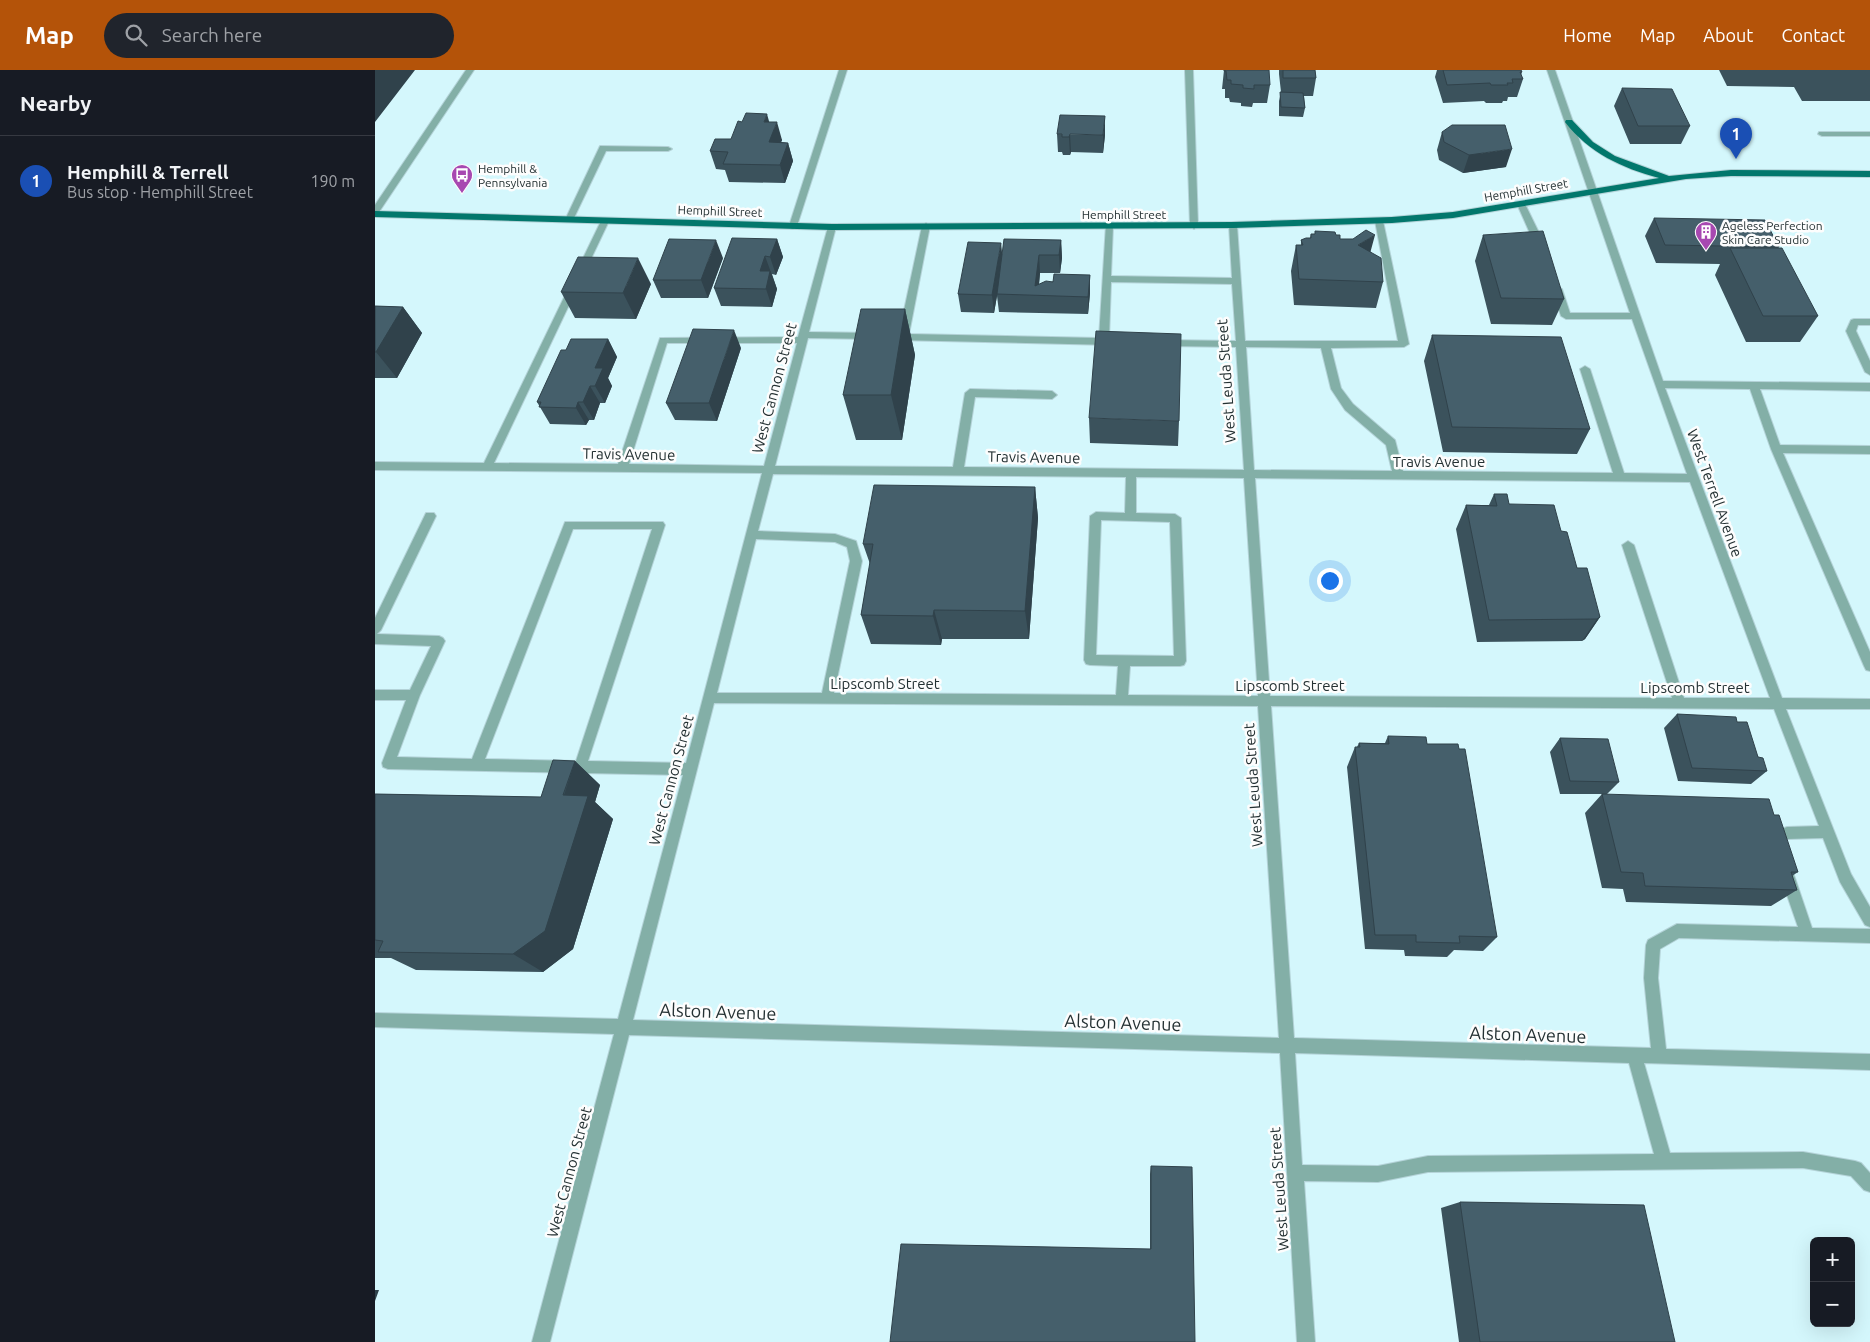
<!DOCTYPE html>
<html lang="en">
<head>
<meta charset="utf-8">
<style>
	body { margin:0; font-family:Ubuntu,sans-serif; background:#20242c; color:#f1f3f6 }
	.controls { position:absolute; right:15px; bottom:15px; display:grid; overflow:hidden; border-radius:8px; box-shadow:0 5px 20px #0002 }
	.controls button { width:45px; height:45px; display:grid; place-items:center; padding:0; border:0; border-bottom:1px solid #363941; background:#171b24; color:#f1f3f6; font:25px sans-serif }
	.you { position:absolute; left:954px; top:510px; width:18px; height:18px; margin:-12px; border:4px solid #fff; border-radius:50%; background:#1a73e8; box-shadow:0 0 0 8px #1a73e833 }
	.badge { display:grid; place-items:center; width:32px; height:32px; border-radius:50%; background:#b45309; color:#fff; font-size:16px; font-weight:700 }
	.pin { position:absolute; translate:-50% -41px; filter:drop-shadow(0 1px 2px #0008) }
	.pin::after { content:''; position:absolute; top:26px; width:18px; height:15px; background:inherit; clip-path:polygon(0 0,100% 0,50% 100%) }
	.list { margin:0; padding:0; list-style:none }
	h2 { display:flex; justify-content:space-between; align-items:center; height:65px; margin:0; padding:0 20px; font-size:21px }
	h2 small { font-size:16px; font-weight:400; color:#9ea1a6 }
	.list li { display:grid; grid-template-columns:32px 1fr auto; gap:15px; align-items:center; box-sizing:border-box; height:90px; padding:0 20px; border-top:1px solid #363941 }
	.list b { display:block; font-size:19px; white-space:nowrap }
	.list p { margin:0; font-size:16px; white-space:nowrap; color:#9ea1a6 }
	.list em { font-size:16px; font-style:normal; color:#9ea1a6 }
	.icon { flex:none; width:28px; height:28px; fill:none; stroke:currentColor; stroke-width:2; stroke-linecap:round; stroke-linejoin:round }
	.map { position:relative; flex:none; width:1495px; height:1272px; overflow:hidden }
	header { display:flex; align-items:center; gap:30px; box-sizing:border-box; height:70px; padding:0 25px; background:#b45309; color:#fff }
	header strong { font-size:24px }
	nav { display:flex; gap:28px; margin-inline-start:auto; font-size:18px }
	.search { width:350px; height:45px; background:#20242c; display:flex; align-items:center; gap:12px; box-sizing:border-box; padding:0 18px; border-radius:28px; color:#9ea1a6; font-size:19px }
	main { display:flex }
	aside { flex:1; background:#171b24 }
	.map>svg:first-child { display:block }
</style>
</head>
<body>
<header>
<strong>Map</strong>
<div class="search"><svg class="icon" aria-label="search" viewBox="0 0 24 24"><circle cx="10" cy="10" r="6"/><path d="M15 15l6 6"/></svg>Search here</div>
<nav><a>Home</a><a>Map</a><a>About</a><a>Contact</a></nav>
</header>
<main>
<aside>
<h2>Nearby<small></small></h2>
<ul class="list">
<li><span class="badge" style="background:#1a4fb4">1</span><div><b>Hemphill &amp; Terrell</b><p>Bus stop · Hemphill Street</p></div><em>190 m</em></li>
</ul>
</aside>
<div class="map">
<svg width="1495" height="1272" viewBox="0 0 1495 1272">
	<rect width="100%" height="100%" fill="#d4f7fc"/>
	<g fill="none" stroke-linecap="round" stroke-linejoin="round">
		<g stroke="#b4d3d8" stroke-width="2">
			<path id="minor" d="M91 0H99L4 142 0 145V135Z
				M464 0H472L422 156 418 159 415 158 414 156Z
				M810 0H818L823 156 819 159 815 156Z
				M1172 0H1180L1288 311 1495 313V321L1385 319 1405 375 1495 376V384L1408 383 1495 582V601L1491 600 1489 596 1396 379 1375 319 1290 318 1407 628 1495 629V639H1411L1476 804 1495 837V857L1490 855 1465 812 1448 768 1412 769 1410 770 1408 779 1403 781 1398 779 1396 775 1398 762 1412 757 1444 756 1399 639 896 636 919 968 1276 978 1269 908 1271 875 1273 870 1302 854 1423 857 1406 808 1408 803 1413 801 1418 803 1420 808 1437 858 1495 859V873L1304 868 1285 879 1283 908 1291 979 1495 984V1000L1269 993 1295 1083 1428 1082 1480 1091 1486 1093 1495 1103V1122L1489 1120 1476 1106 1428 1098 1053 1102 1003 1112 929 1111 940 1272H922L905 983 254 965 175 1272H157L239 964 0 957V943L243 949 308 705 13 699 8 697 7 693 31 630H0V620H35L56 576 0 574V548L51 443H59L61 446 6 560 2 564 64 566 68 568 70 571 45 625 22 687 97 689 190 452H288L290 455 213 691 311 693 387 403 0 400V392L109 393 226 151 230 148 234 151 119 393 243 394 285 268 423 267 453 157 457 154 461 157 434 262 496 263 501 266 496 269 433 268 400 396 578 397 590 323 595 319 677 321 682 325 677 329 600 327 589 397 869 400 861 277 791 276 786 273 791 270 861 271 857 214 736 212 734 269 741 272 736 275 521 270 516 267 518 265 524 264 547 156 551 153 555 156 534 264 724 268 731 154 734 153 738 156 736 206 857 208 854 155 858 152 862 155 870 271H1023L1000 151 1004 148 1008 151 1034 274 1029 277 956 278 966 318 978 334 1020 370 1028 401 1238 403 1205 299 1210 296 1215 299 1249 403 1312 404 1257 249H1191L1186 246 1177 219 1182 216 1187 219 1195 243H1255ZM292 273H422L389 396 254 394ZM871 277 946 278 956 319 970 340 1011 375 1017 401 879 400ZM398 404 751 407 750 443 721 442 715 446 709 590 711 594 715 595 743 596 741 625 459 623 487 491 481 471 460 464 383 461ZM761 407 869 408 883 626 753 625 755 596H805L809 595 811 591 806 448 800 444 761 443ZM880 408 1315 412 1395 628H1309L1259 475 1253 471 1247 475 1297 628 895 626ZM726 450 795 452 799 586 721 585ZM198 459H277L201 691 110 689ZM381 469 460 472 472 477 475 491 447 623H342ZM339 633 883 636 904 968 258 950ZM920 983 1254 993 1279 1084 1053 1086 1003 1096 927 1095Z
				M1444 62H1495V66H1447L1443 64Z
				M225 76 293 77 297 79 293 81H231L198 150 197 152H191L190 150Z
				M1146 131 1150 134 1171 177 1169 179 1166 180 1161 177 1142 134Z
				M1479 249H1495V255H1483L1481 261 1495 291V305L1490 302 1471 261 1476 250Z"/>
		</g>
		<g stroke="#b4d3d8" stroke-width="2">
			<path id="major" d="M1191 50H1197L1218 72 1240 86 1294 106 1356 100 1495 101V107L1356 106 1311 109 1078 148 1017 153 858 158 457 160 0 147V141L457 154 858 152 1017 147 1078 142 1284 108C1247 98 1214 83 1190 52Z"/>
		</g>
		<use href="#minor" fill="#83afa7" fill-rule="evenodd"/>
		<use href="#major" fill="#02776c" fill-rule="evenodd"/>
	</g>
	<path fill="#3b525c" d="M849 0 895 15 892 33H878L877 37 866 36V33L855 32 854 28H850V19H847Z
		M904 0H940L941 8 938 26H929L930 38 928 47 904 46V31L906 22 904 4Z
		M1062 0H1146L1147 2 1146 5 1148 9 1142 27H1133L1132 31H1128L1127 33H1111L1109 31 1068 33 1060 7Z
		M1344 0H1495V31H1427L1419 17 1352 16Z
		M1247 18 1315 56 1306 74H1255L1239 36Z
		M394 52 407 70 406 72 413 73 418 91 410 113 354 112 350 100 341 99 335 81 356 69Z
		M1067 62 1131 97 1088 103 1064 90 1062 80Z
		M682 64 730 65 728 83 696 82 695 85H688L687 82H683Z
		M1279 148 1404 177 1403 178 1443 246 1425 272H1371L1340 205 1345 194 1281 193 1270 166Z
		M940 161 961 165 965 169 996 182 1008 212 1001 238 919 235 916 201 921 175H926V170L935 168 936 164H940Z
		M1108 165 1189 229 1177 255 1116 254 1100 191Z
		M402 169 408 187 401 205 397 204 402 219 397 237 346 236 339 218Z
		M686 170 687 188 685 203H665L664 214 715 205V223L713 244 624 242 622 226 619 243 586 242 583 224 627 184Z
		M348 188 333 228H286L278 210Z
		M276 214 261 249 200 248 186 222Z
		M0 236 28 237 47 263 22 308H0Z
		M530 239 540 285 527 370H481L468 325Z
		M1057 265 1215 359 1202 384 1068 382 1049 291Z
		M233 269 242 287 233 308 237 316 230 333H225L219 350H214L211 355 175 354 162 332 191 280Z
		M366 278 342 351 300 350 291 333Z
		M714 348 804 351 803 376 715 373Z
		M660 417 663 448 654 569H567L566 575 496 574 486 545 495 494 488 474Z
		M1119 424 1134 434 1186 461 1202 498 1225 547 1210 569 1207 571 1102 572 1081 459 1091 435H1114Z
		M1302 644 1362 652 1383 687 1392 701 1376 714 1303 711 1289 658Z
		M1013 666 1052 674 1122 867 1108 881 1079 880 1072 887 1030 886 1029 880 990 879 972 697 980 677H982L984 673H1010Z
		M1185 668 1244 712 1232 724H1185L1175 682Z
		M200 691 225 715 220 732 238 749 198 879 168 902 41 900 16 888H0V724L166 727Z
		M1227 724 1399 745 1423 802 1417 806 1422 820 1396 836 1251 832 1248 819 1227 818 1210 743Z
		M776 1096 820 1272 775 1179V1104Z
		M1085 1132 1300 1272H1084L1066 1138Z"/>
	<path fill="#30424b" d="M0 0H40L0 52Z
		M392 44 397 62 389 52Z
		M730 46V65L728 83V65Z
		M402 52 407 70 399 90 394 72Z
		M695 64 696 82 695 85 694 67Z
		M413 73 418 91 410 113 405 95Z
		M1137 79 1131 97 1088 103 1094 85Z
		M1000 165 993 191 983 175Z
		M402 169 408 187 401 205 395 187Z
		M341 170 348 188 333 228 326 210Z
		M686 170 687 188 685 203 684 185Z
		M626 173 628 191 619 243 617 225Z
		M664 185 665 203 663 225 660 216Z
		M390 186 402 219 397 237 385 201Z
		M263 188 276 214 261 249 248 223Z
		M715 205V223L713 244V227Z
		M28 237 47 263 22 308 1 282Z
		M530 239 540 285 527 370 516 325Z
		M359 260 366 278 342 351 334 333Z
		M233 269 242 287 233 308 237 316 230 333 220 316V298Z
		M215 316 225 333 219 350 208 332Z
		M203 332 214 350 211 355 201 338Z
		M660 417 663 448 654 569 650 541Z
		M559 540 567 569 566 575 558 546Z
		M1225 547 1210 569 1207 571 1222 549Z
		M200 691 225 715 220 732 238 749 198 879 168 902 138 884Z
		M0 1220H4L0 1231Z"/>
	<path fill="#455f6b" stroke="#30424b" d="M849 0H894L895 15H879V19L868 18V15L856 14V10H852L851 1H849Z
		M908 0H940L941 8H908Z
		M1068 0H1146L1147 2H1145L1148 9H1137L1138 13H1132L1133 15H1116L1115 13 1072 15Z
		M1247 18 1297 19 1315 56H1263Z
		M905 22 928 23 930 38 906 37Z
		M371 43 392 44 389 52H402L394 72 413 73 405 95 348 94 353 82 335 81 340 69H356L363 51 367 52Z
		M685 45 730 46 728 65 695 64 694 67H687V64H682Z
		M1077 55H1130L1137 79 1094 85 1069 72 1067 62Z
		M1279 148 1390 150 1404 177 1290 175Z
		M991 160 1000 165 983 175 1006 188 1008 212 924 209 921 175H928L926 170 931 168H936V164H940V161L960 162 961 165H965V169H978Z
		M1168 161 1189 229 1126 228 1108 165Z
		M357 168 402 169 395 187 390 186 385 201H395L391 219 339 218Z
		M294 169 341 170 326 210H278Z
		M629 169 686 170 684 185H664L660 216 671 211 678 212 679 204 715 205 713 227 622 224Z
		M593 172 626 173 617 225 583 224Z
		M1355 178H1407L1443 246H1388Z
		M203 187 263 188 248 223 186 222Z
		M0 236 28 237 1 282H0Z
		M486 239H530L516 325H468Z
		M318 259 359 260 334 333H291Z
		M721 261 806 264 804 351 714 348Z
		M1057 265 1186 267 1215 359 1077 357Z
		M196 269H233L220 298H228L220 316H215L208 332H203L201 338 164 337 166 332H162L186 280H191Z
		M499 415 660 417 650 541 559 540 558 546 486 545 498 474H488Z
		M1119 424H1132L1134 434 1179 435 1186 461 1192 462 1202 498H1212L1225 547 1222 549 1114 550 1091 435 1122 436Z
		M1302 644 1361 647 1362 652H1372L1383 687 1388 688 1392 701 1317 698Z
		M1013 666 1051 667 1052 674H1083L1084 679H1090L1122 867 1084 866 1085 873 1041 872V865H1000L980 677H985L984 673 1014 674Z
		M1185 668 1233 669 1244 712 1195 711Z
		M178 690 200 691 188 725 213 726 170 861 138 884 3 882 8 871 0 870V724L166 727Z
		M1227 724 1394 729 1399 745H1404L1423 802H1416L1422 820 1270 816 1268 803 1246 802Z
		M776 1096 817 1097 820 1272H515L526 1174 776 1179Z
		M1085 1132 1269 1135 1300 1272H1105Z"/>
	<defs>
		<g id="bus-pin" transform="scale(1.125)"><path d="M0 17L-7.5 6A9.5 9.5 0 1 1 7.5 6Z" fill="#a748b1" stroke="#fdfdfd"/><path d="M-5-6H5V4H4V6H2V4H-2V6H-4V4H-5ZM-3.5-4V0h7V-4ZM-3.5 1.2v1.5H-2V1.2ZM2 1.2v1.5H3.5V1.2Z" fill="#fff"/></g>
		<g id="building-pin" transform="scale(1.125)"><path d="M0 17L-7.5 6A9.5 9.5 0 1 1 7.5 6Z" fill="#a748b1" stroke="#fdfdfd"/><path d="M-4-6H4V6H1V3H-1V6H-4ZM-2.5-4.3h1.7v1.8h-1.7ZM.8-4.3h1.7v1.8H.8ZM-2.5-1h1.7V.8h-1.7ZM.8-1h1.7V.8H.8Z" fill="#fff"/></g>
	</defs>
	<g fill-rule="evenodd">
		<use href="#bus-pin" x="87" y="105"/>
		<use href="#building-pin" x="1331" y="162"/>
	</g>
	<g text-anchor="middle" dominant-baseline="central" stroke-width="5" stroke-linejoin="round" paint-order="stroke">
		<g font-size="12" fill="#243133" stroke="#fdfdfd" text-anchor="start">
			<text x="103" y="98">Hemphill &amp;<tspan x="103" dy="14">Pennsylvania</tspan></text>
			<text x="1347" y="155">Ageless Perfection<tspan x="1347" dy="14">Skin Care Studio</tspan></text>
		</g>
		<g font-size="12" fill="#243133" stroke="#fdfdfd">
			<text transform="translate(1151 120) rotate(-10)">Hemphill Street</text>
			<text transform="translate(345 141) rotate(2)">Hemphill Street</text>
			<text x="749" y="144">Hemphill Street</text>
		</g>
		<g font-size="15" fill="#243133" stroke="#fdfdfd">
			<text transform="translate(851 311) rotate(-94)">West Leuda Street</text>
			<text transform="translate(399 318) rotate(-75)">West Cannon Street</text>
			<text transform="translate(254 384) rotate(1)">Travis Avenue</text>
			<text transform="translate(659 387) rotate(1)">Travis Avenue</text>
			<text x="1064" y="391">Travis Avenue</text>
			<text transform="translate(1340 423) rotate(70)">West Terrell Avenue</text>
			<text x="510" y="613">Lipscomb Street</text>
			<text x="915" y="615">Lipscomb Street</text>
			<text x="1320" y="617">Lipscomb Street</text>
			<text transform="translate(296 710) rotate(-75)">West Cannon Street</text>
			<text transform="translate(878 715) rotate(-94)">West Leuda Street</text>
			<text transform="translate(194 1102) rotate(-75)">West Cannon Street</text>
			<text transform="translate(904 1119) rotate(-94)">West Leuda Street</text>
		</g>
		<g font-size="18" fill="#243133" stroke="#fdfdfd">
			<text transform="translate(343 941) rotate(2)">Alston Avenue</text>
			<text transform="translate(748 952) rotate(2)">Alston Avenue</text>
			<text transform="translate(1153 964) rotate(2)">Alston Avenue</text>
		</g>
	</g>
</svg>
<div class="controls">
<button>+</button>
<button>−</button>
</div>
<div class="you"></div>
<div class="pin badge" style="left:1361px;top:89px;background:#1a4fb4">1</div>
</div>
</main>
</body>
</html>
